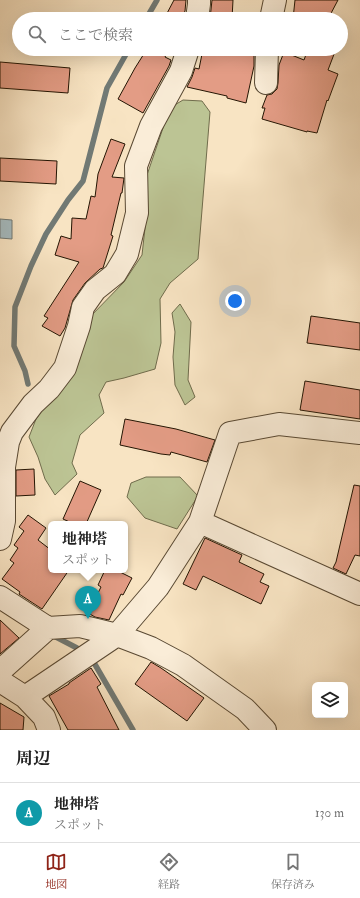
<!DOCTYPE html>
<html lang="ja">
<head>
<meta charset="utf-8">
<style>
	body { margin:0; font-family:"IM FELL Double Pica","Noto Serif JP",serif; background:#f6f6f6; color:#222 }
	.controls { position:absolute; right:12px; bottom:12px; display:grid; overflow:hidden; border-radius:6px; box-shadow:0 4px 16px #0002 }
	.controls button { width:36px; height:36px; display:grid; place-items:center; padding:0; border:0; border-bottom:1px solid #e0e0e0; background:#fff; color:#222; font:20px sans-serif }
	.you { position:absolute; left:235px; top:301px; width:14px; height:14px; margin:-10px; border:3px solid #fff; border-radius:50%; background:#1a73e8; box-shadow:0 0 0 6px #1a73e833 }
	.badge { display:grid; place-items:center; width:26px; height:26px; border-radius:50%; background:#8f2418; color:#fff; font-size:13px; font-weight:700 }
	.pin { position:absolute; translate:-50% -33px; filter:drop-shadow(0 1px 2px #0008) }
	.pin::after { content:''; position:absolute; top:21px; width:14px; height:12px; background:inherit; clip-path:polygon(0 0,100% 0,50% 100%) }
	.popup { position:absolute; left:48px; top:521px; width:80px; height:52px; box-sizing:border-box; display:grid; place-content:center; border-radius:6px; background:#fff; filter:drop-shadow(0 1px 3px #0005); font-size:13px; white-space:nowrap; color:#767676 }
	.popup b { font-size:15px; color:#222 }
	.popup::after { content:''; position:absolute; left:50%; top:100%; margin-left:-8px; border:8px solid transparent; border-top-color:#fff }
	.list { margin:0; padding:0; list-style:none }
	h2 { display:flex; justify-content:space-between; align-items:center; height:52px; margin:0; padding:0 16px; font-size:17px }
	h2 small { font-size:13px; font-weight:400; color:#767676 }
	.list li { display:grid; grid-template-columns:26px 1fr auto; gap:12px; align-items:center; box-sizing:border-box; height:60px; padding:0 16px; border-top:1px solid #e0e0e0 }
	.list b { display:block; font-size:15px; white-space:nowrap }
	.list p { margin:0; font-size:13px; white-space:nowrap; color:#767676 }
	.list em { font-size:13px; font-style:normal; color:#767676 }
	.icon { flex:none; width:22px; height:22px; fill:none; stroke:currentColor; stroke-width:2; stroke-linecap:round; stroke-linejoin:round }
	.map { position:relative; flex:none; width:360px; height:730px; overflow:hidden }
	.search { position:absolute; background:#fff; box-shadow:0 4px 16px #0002; left:12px; right:12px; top:12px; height:44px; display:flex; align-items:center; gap:10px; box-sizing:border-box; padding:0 14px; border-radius:22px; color:#767676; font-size:15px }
	.sheet { height:112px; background:#fff }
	nav { display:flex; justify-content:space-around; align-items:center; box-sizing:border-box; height:56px; border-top:1px solid #e0e0e0; background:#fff; font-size:11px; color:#767676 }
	nav a { display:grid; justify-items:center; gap:2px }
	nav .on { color:#8f2418 }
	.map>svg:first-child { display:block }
</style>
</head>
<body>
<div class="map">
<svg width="360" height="730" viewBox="0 0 360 730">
	<rect width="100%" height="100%" fill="#f8e4c3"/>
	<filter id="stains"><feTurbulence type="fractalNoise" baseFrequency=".005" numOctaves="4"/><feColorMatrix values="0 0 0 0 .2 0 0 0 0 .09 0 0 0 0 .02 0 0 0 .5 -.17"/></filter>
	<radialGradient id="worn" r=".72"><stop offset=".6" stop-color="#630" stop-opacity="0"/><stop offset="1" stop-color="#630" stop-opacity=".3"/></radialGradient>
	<path fill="#bcc494" stroke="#706c4c" d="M183 100 202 101 210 112 198 259 170 283 160 299 161 343 155 369 124 378 106 382 99 395 104 413 80 435 72 463 77 474 55 495 45 479 38 457 29 437 36 419 51 397 88 319 124 282 142 255 146 219 147 175 164 125 173 106Z
		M180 304 191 322 188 380 195 397 185 405 175 385 173 357 175 332 172 313Z
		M146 477H180L198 496 177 529 145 518 127 497 131 483Z"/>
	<path fill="#a5bbc0" stroke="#717974" d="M0 219 12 220V239L0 238Z"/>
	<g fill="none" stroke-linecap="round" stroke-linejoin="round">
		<path stroke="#717974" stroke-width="5.5" d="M146 19 157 0
			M28 384 25 371 14 346 15 307 31 266 46 234 68 200 83 181 107 88 129 49
			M54 636 77 648
			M93 661 133 730"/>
	</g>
	<path fill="#e39c85" stroke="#241503" d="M174 0H186L185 11 181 19H164Z
		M212 0H233L232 19H210Z
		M295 0H338L328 19H293Z
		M147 49H169L165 57 171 60 169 66 143 113 118 99 135 68Z
		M203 49H254V66L246 103 227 98V96L187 87 192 77 195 68 199 69Z
		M308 49H336L328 70 338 74 328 101 327 100 317 133 307 131V132L262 119 265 108H262L267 95 272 94 277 89 278 83 279 65 284 52 304 60Z
		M0 62 70 68 68 93 0 88Z
		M111 139 125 144 112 177 124 178 122 193H121L111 235 113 236 103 268 100 269 85 283 73 300 65 328 60 336 42 326 48 318 44 316 79 262 55 255 61 236 71 239 72 218 86 219 91 196 95 197 98 174Z
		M0 158 57 161 56 184 0 181Z
		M311 316 360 323V350L307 343Z
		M305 381 360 390V419L300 410Z
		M125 419 176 429 215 440 207 462 171 452 170 455 161 454 120 445Z
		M34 469 35 495 16 496V470Z
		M80 481 101 490 86 524H74L63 519Z
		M354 485 360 486V556L355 555 346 574 333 568 336 562Z
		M28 515 46 528 38 540 51 550V570H69L42 609 19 594 20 592 2 579 14 563 10 560 18 548 14 545 24 531 19 527Z
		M205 538 242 555 239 562 264 574 260 582 269 586 261 604 203 576 196 590 183 584Z
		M105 570H116L132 578 123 595 121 594 109 620 95 617 88 613 101 587 98 585Z
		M0 620 19 638 0 654Z
		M151 662 161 668 204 698 187 721 135 684Z
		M91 668 101 684 97 687 119 730H68L49 696 69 684V683Z
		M0 703 24 717 23 730H0Z"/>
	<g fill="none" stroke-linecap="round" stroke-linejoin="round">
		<g stroke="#594933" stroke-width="24">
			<path id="minor" d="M197 19 199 4V0
				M271 19 275 0
				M266 83 267 49
				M200 522 230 433 279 424 360 433
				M0 539 4 521V467L8 442 12 432 33 404 49 389 65 368 79 326 83 307 95 290 115 274 127 254 137 213 136 166 151 126 181 71 188 49
				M0 597 48 628
				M0 671 48 628 80 626 117 635 151 648 183 665 245 709 265 730
				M0 681 25 697 44 717 49 730
				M25 697 117 635 158 587 200 522 360 594"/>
		</g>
		<use href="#minor" stroke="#faedd8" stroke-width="22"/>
	</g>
	<rect width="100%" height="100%" filter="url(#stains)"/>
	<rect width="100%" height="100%" fill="url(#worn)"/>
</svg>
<div class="controls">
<button><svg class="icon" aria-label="layers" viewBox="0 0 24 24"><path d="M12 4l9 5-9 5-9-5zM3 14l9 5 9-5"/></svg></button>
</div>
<div class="you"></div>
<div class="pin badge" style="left:88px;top:619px;background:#0f9aa8">A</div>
<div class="popup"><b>地神塔</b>スポット</div>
<div class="search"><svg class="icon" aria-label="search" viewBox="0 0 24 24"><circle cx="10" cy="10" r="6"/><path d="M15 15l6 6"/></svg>ここで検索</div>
</div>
<section class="sheet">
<h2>周辺<small></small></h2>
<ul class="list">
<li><span class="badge" style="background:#0f9aa8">A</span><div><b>地神塔</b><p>スポット</p></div><em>130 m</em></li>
</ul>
</section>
<nav>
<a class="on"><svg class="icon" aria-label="map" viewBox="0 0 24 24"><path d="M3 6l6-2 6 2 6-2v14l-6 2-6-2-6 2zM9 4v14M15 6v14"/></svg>地図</a>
<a><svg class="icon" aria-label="directions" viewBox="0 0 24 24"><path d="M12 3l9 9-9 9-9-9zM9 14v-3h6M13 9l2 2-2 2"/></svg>経路</a>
<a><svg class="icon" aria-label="saved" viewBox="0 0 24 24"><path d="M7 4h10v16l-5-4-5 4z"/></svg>保存済み</a>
</nav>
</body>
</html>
